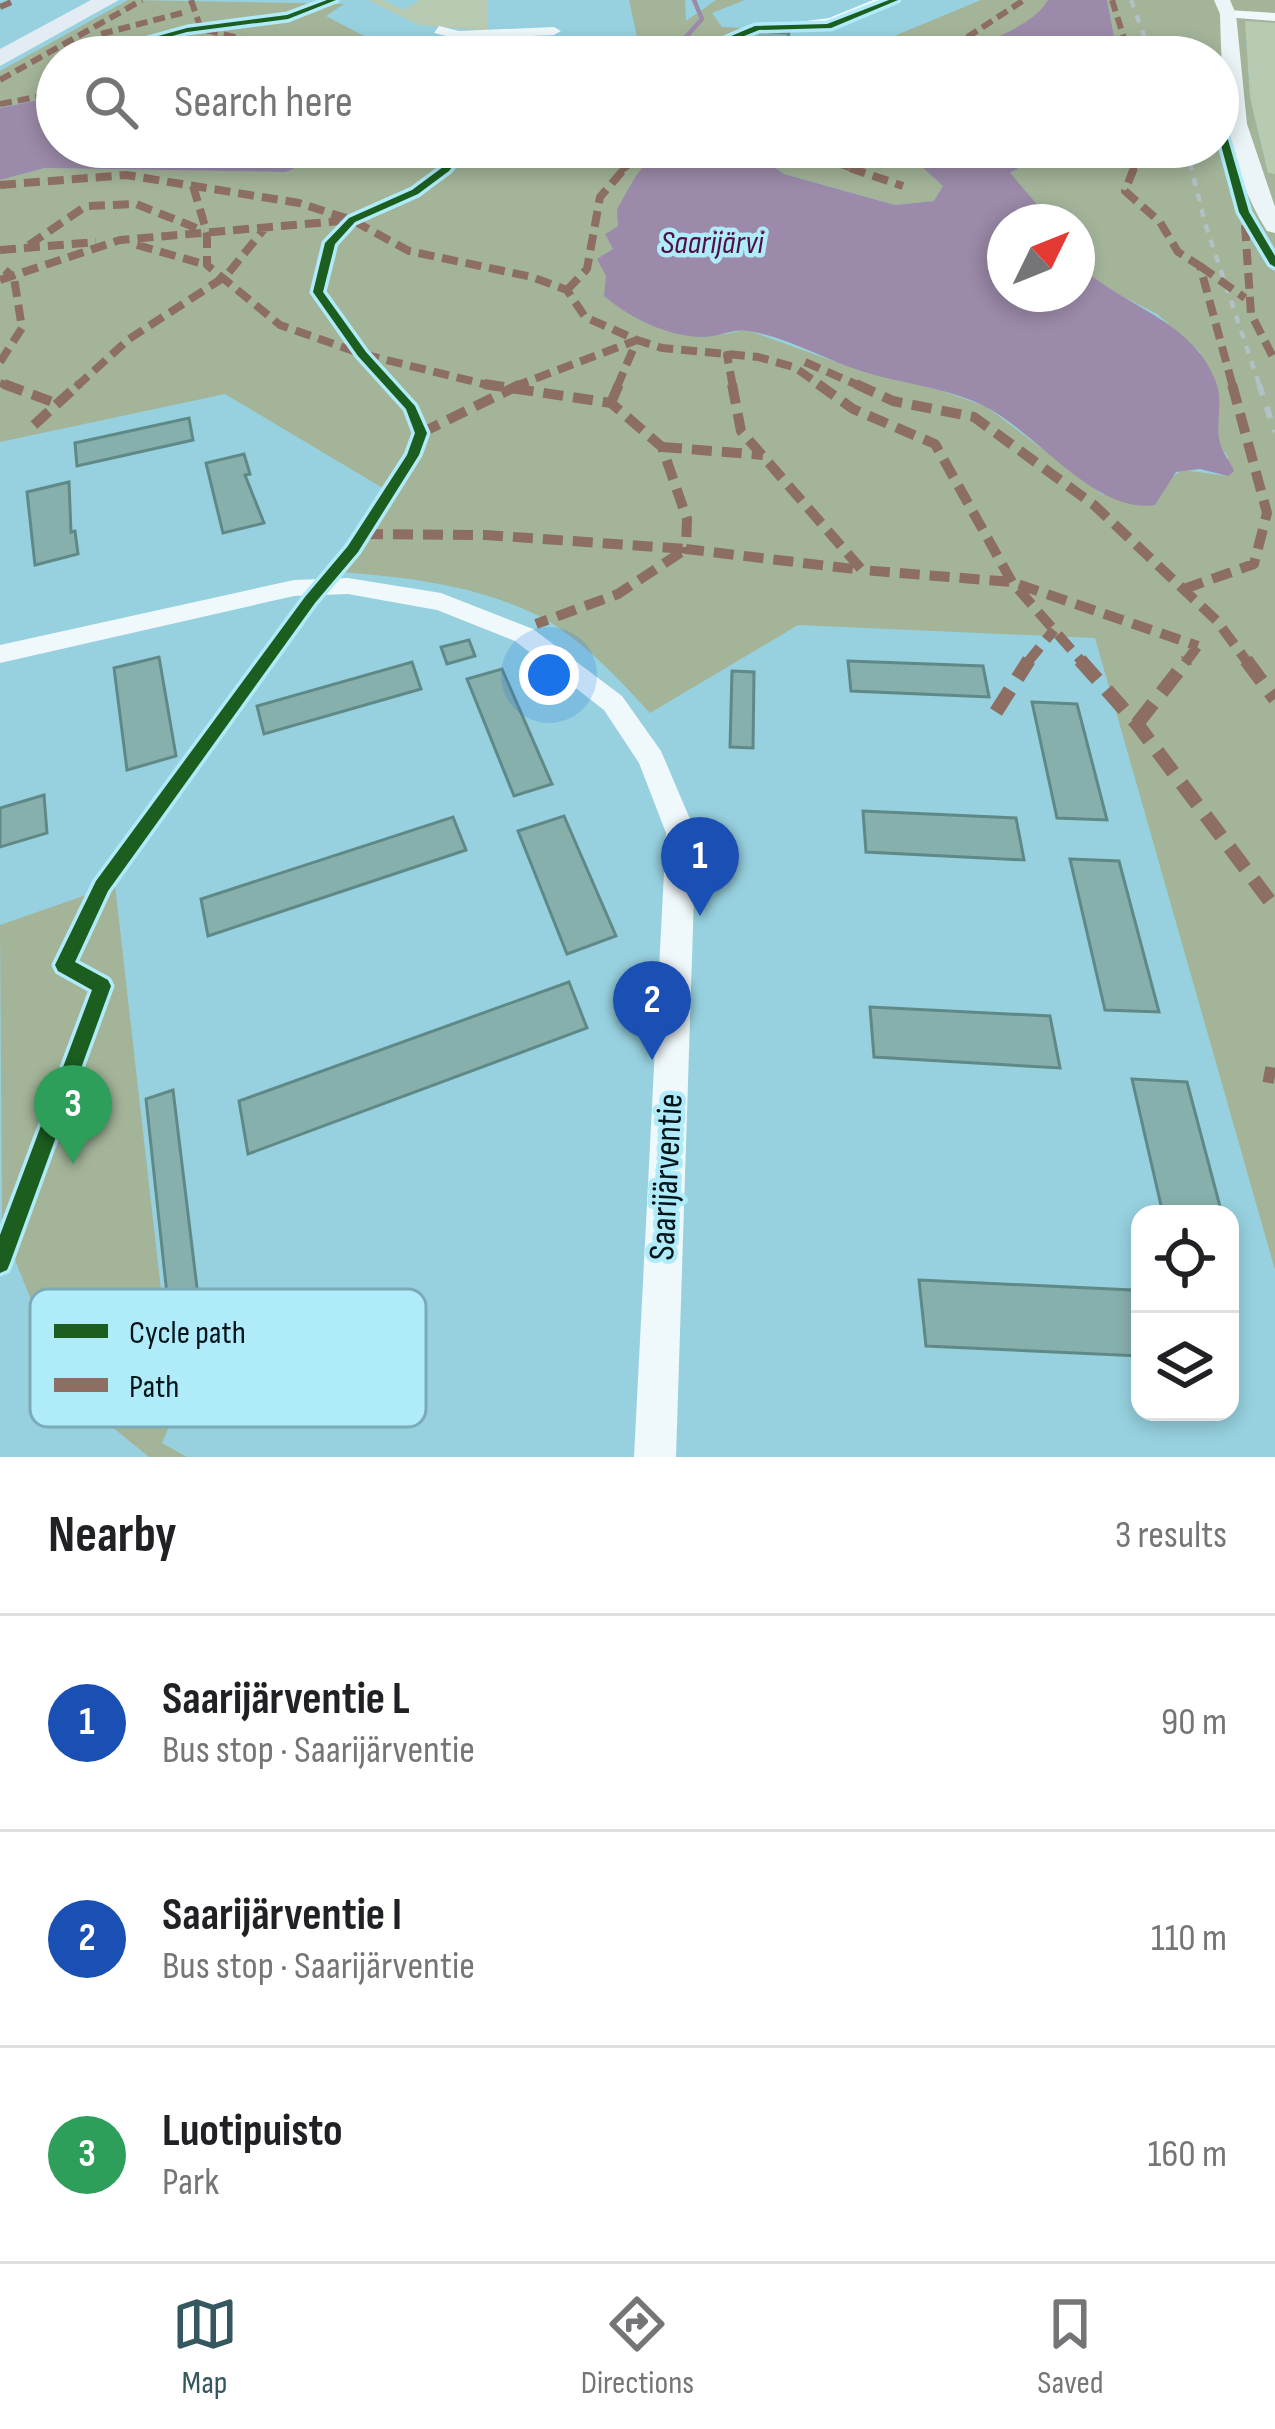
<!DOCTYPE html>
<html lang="en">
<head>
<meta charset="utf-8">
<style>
	body { margin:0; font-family:"Sofia Sans Condensed",sans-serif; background:#f6f6f6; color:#202124 }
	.controls { position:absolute; right:36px; bottom:36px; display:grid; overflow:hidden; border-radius:24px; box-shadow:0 6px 18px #0003 }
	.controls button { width:108px; height:108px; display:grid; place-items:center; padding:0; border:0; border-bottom:3px solid #e0e0e0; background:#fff; color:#202124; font:60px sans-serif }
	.compass { position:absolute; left:987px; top:204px; width:108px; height:108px; border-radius:50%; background:#fff; box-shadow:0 6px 18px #0003; rotate:47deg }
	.you { position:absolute; left:549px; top:675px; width:42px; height:42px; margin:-30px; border:9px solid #fff; border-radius:50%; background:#1a73e8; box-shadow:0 0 0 18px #1a73e833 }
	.badge { display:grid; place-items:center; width:78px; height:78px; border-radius:50%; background:#35575f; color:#fff; font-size:39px; font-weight:700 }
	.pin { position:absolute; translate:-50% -99px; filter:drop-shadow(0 3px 6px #0008) }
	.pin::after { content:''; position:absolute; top:63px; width:42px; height:36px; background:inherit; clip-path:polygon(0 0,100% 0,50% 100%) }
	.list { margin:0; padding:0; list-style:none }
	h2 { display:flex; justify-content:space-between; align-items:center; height:156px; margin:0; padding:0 48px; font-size:51px }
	h2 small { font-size:39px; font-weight:400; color:#757577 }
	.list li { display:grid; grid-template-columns:78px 1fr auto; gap:36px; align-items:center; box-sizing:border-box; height:216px; padding:0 48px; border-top:3px solid #e0e0e0 }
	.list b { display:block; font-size:45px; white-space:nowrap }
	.list p { margin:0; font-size:39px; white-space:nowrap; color:#757577 }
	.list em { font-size:39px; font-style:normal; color:#757577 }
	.icon { flex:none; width:66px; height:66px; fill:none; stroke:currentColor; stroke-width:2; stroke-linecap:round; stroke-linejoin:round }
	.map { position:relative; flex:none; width:1275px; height:1457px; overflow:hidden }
	.search { position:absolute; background:#fff; box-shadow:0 6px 18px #0003; left:36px; right:36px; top:36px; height:132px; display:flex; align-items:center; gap:30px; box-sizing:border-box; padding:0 42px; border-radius:66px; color:#757577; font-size:45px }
	.sheet { height:804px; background:#fff }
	nav { display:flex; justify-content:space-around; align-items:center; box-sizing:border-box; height:168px; border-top:3px solid #e0e0e0; background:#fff; font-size:33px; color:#757577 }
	nav a { display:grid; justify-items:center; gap:6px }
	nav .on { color:#35575f }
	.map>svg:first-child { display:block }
</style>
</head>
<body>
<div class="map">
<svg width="1275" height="1457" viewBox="0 0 1275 1457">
	<rect width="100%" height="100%" fill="#97d1df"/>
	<path fill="#b9cab2" d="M368 0H383L404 10 419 0H487V31L419 25Z
		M1245 20 1275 23V174L1268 173 1250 98Z"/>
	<path fill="#a3b499" d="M128 0 344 4 326 16 404 57H57V96L0 108V71Z
		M629 0H685L686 21 716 0H745L712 13 722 27 759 29 732 43 752 57H547L546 49 570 48 572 54 640 51Z
		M981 0H1048L1041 11 1008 35 952 57H775L875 44Z
		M1107 0H1275V23L1245 21 1250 98 1268 173 1275 174V1270L1095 638 798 625 650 713C619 679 579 636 537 615 471 583 397 576 326 571L386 490 225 394 0 442V180L45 168 286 172 342 147H715C675 169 671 121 631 191 622 206 617 207 618 226L605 234 613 249 598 260 607 276 604 296 661 329 707 337 747 330 861 371 940 390 987 407 1103 495 1166 481 1183 470 1228 476V457L1219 444 1200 352 1157 314 1098 284 1077 263V222H1052L1009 174 1055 147H1218V57H1118Z
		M758 147H903L927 156 921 166 943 186 935 201 895 205 784 174 770 164Z
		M115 885 175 1413 162 1443 187 1457H149L68 1391 2 1228 0 925Z"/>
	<path fill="#9b8aa9" d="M1048 0H1107L1118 57H952C982 42 1032 28 1048 0Z
		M57 96V147H342L286 172 45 168 0 180V108Z
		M715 147H758L770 164 784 174 895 205 934 201 943 186 921 166 926 156 903 147H1055L1010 173 1052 222H1005V294H1077V263C1120 306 1193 319 1216 382 1224 403 1214 428 1221 446 1224 455 1231 463 1234 471L1228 476 1200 469 1176 472 1155 505C1094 514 1037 432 984 406 945 387 902 384 861 371 824 359 787 337 749 331 733 328 719 337 704 337 668 337 630 318 604 296L606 276 597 259 613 249 605 234 618 226 617 209C632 185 643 151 677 150 691 149 706 151 715 147Z"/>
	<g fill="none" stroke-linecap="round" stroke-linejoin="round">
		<path stroke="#9b8aa9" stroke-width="4.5" d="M668 57 702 19 694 0
			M710 147 715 151"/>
	</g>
	<path fill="#87b0ad" stroke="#5f8986" stroke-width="3" d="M753 31 789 33 786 45 749 42Z
		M189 418 193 440 77 466 75 443Z
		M244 454 250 474 245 475 264 523 223 533 206 463Z
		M69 482 71 532 75 531 78 554 35 565 27 492Z
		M469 640 475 656 447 664 441 647Z
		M159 657 176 756 127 770 114 668Z
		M848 661 983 666 989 697 851 691Z
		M412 662 421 689 264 734 257 706Z
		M502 669 552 784 514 796 467 679Z
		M732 671 754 672 753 748 730 747Z
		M1032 702 1077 704 1107 820 1057 818Z
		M44 795 47 833 0 847V808Z
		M863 811 1016 818 1024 860 866 852Z
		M564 816 616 936 567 954 518 831Z
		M453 817 466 850 208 936 201 899Z
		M1070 859 1119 861 1159 1012 1105 1010Z
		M569 982 587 1028 248 1154 239 1101Z
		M870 1007 1050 1016 1060 1068 874 1057Z
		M1132 1079 1187 1082 1222 1214H1163Z
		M173 1090 202 1329 172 1341 146 1099Z
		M919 1280 1132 1290 1140 1325V1356L926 1346Z"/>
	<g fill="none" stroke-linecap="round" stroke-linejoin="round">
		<path fill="#eff8fa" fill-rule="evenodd" d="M873 0H890L831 26 758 32 752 28 829 18Z
			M1228 10 1275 13V21L1224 17Z
			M439 26 459 31 554 27 561 31 554 35 459 39 434 33Z
			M348 578 441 593 533 629 622 696 661 751 696 833 676 1457H634L666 833 639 763 604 710 515 641 437 610 348 594 294 596 0 663V645L294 580Z"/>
		<path fill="#ebf5f8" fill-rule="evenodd" d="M1214 0H1230L1236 14 1247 124 1275 207V233L1267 231C1225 165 1222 90 1220 14Z"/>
		<path fill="#e3ecf3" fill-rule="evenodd" d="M91 0H119L0 66V49Z"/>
		<path stroke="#b1c1c5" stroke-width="4.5" stroke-dasharray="8 8" stroke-linecap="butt" d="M1131 0 1152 57
			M1186 147 1205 223 1260 387"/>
		<path stroke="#b1c1c5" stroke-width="6" stroke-dasharray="12 12" stroke-linecap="butt" d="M1259 384 1275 432"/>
		<path stroke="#8d6e63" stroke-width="6" stroke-dasharray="12 6" stroke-linecap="butt" d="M191 0 201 29 319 57
			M1112 0 1130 57
			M0 7 16 0
			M101 34 182 13
			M937 57 1024 0
			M0 80 142 0
			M0 104 57 93
			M787 147 859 171
			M621 171 655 147
			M1133 171 1142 147"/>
		<path stroke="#8d6e63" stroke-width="8" stroke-dasharray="16 8" stroke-linecap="butt" d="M850 168 903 186
			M1134 168 1125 191 1160 222 1178 252 1200 266 1233 387
			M0 185 126 175 299 203 352 220 409 251 532 277 567 290 585 317 637 340 662 348 758 357 794 367 823 387
			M193 186 207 233V265L280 325 362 354 496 387
			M1245 225 1251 314 1275 361
			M29 245 86 206 136 204 204 231
			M137 245 207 265
			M0 250 96 242
			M1200 266 1245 298
			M0 280 120 240 340 221
			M567 290 587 269 600 197 625 168
			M0 362 22 328 14 278 5 270
			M805 362 862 387
			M0 383 12 387
			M76 387 129 339 226 276 265 228
			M513 387 637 340
			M617 387 637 340
			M733 387 727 355 741 354"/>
		<path stroke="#8d6e63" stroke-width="10" stroke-dasharray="20 10" stroke-linecap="butt" d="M4 384 58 404
			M484 384 611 403 662 447 687 519 686 549 862 570
			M732 384 741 431 862 570 1012 582 1198 646
			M818 384 853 409 935 444 1012 582 1083 663
			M856 384 893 401 974 417 1094 505 1217 621 1248 663
			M611 403 619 384
			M34 425 79 384
			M421 433 521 384
			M662 447 763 455
			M363 534 486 535 686 549 618 594 536 624
			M1184 589 1254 564 1267 513 1232 384
			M1027 663 1054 630
			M1185 663 1203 639"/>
		<path stroke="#8d6e63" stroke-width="14" stroke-dasharray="26 14" stroke-linecap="butt" d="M1080 660 1137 724 1275 908
			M1246 660 1275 699
			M996 712 1029 660
			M1137 724 1187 660"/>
		<path stroke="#8d6e63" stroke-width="16" stroke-dasharray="33 16" stroke-linecap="butt" d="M1264 1074 1275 1076"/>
		<g stroke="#b0ebf9" stroke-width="7">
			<path id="cycleway" d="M327 0H336L288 19 187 32 95 57H82L187 28 287 15Z
				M889 0H898L831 28 759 30 692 57H681L755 26 827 24Z
				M1218 117 1222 119 1249 212 1275 256V267L1270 264 1239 212 1218 134Z
				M459 147H468L449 171 418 194 355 222 335 244 323 292 366 352 415 406 427 433 419 455 358 552 315 603 108 891 75 962 108 980 111 986 10 1263 7 1270 0 1273V1235L92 990 58 971 55 965 96 881 305 597 348 546 407 455 415 433 406 409 358 356 313 292 325 243 349 218 412 190 443 167Z"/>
		</g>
		<use href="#cycleway" fill="#1b5e20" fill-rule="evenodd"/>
	</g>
	<g text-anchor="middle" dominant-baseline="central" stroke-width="9" stroke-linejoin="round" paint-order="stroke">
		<g font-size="33" font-style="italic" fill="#4e1045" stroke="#b0ebf9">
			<text x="712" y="243">Saarijärvi</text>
		</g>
		<g font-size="36" fill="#00151a" stroke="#b0ebf9">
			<text transform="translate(667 1177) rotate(-87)">Saarijärventie</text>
		</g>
	</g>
	<rect x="30" y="1289" width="396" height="138" rx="18" fill="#b0ebf9" stroke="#7babb6" stroke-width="3"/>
	<rect x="54" y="1324" width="54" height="14" fill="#1b5e20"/>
	<rect x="54" y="1378" width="54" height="14" fill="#8d6e63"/>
	<g font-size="33" fill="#00151a">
		<text x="129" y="1343">Cycle path</text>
		<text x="129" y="1397">Path</text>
	</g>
</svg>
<div class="controls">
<button><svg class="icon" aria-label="locate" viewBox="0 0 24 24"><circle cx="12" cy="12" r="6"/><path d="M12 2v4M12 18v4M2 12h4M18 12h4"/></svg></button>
<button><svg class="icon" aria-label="layers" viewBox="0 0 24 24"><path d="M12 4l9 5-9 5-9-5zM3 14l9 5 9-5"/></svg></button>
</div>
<svg class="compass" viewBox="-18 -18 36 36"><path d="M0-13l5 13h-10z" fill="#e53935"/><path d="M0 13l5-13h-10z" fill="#757577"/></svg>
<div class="you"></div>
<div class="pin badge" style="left:700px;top:916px;background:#1a4fb4">1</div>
<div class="pin badge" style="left:652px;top:1060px;background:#1a4fb4">2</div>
<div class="pin badge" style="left:73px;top:1164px;background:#2e9e5b">3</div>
<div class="search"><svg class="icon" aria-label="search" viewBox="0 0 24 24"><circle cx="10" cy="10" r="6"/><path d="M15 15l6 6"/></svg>Search here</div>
</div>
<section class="sheet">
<h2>Nearby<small>3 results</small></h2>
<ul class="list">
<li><span class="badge" style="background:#1a4fb4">1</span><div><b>Saarijärventie L</b><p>Bus stop · Saarijärventie</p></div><em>90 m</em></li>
<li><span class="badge" style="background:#1a4fb4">2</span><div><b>Saarijärventie I</b><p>Bus stop · Saarijärventie</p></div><em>110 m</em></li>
<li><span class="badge" style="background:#2e9e5b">3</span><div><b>Luotipuisto</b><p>Park</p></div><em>160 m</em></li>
</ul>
</section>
<nav>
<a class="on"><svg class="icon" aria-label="map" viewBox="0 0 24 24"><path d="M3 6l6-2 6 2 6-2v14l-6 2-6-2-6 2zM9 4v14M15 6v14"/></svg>Map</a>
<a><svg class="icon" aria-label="directions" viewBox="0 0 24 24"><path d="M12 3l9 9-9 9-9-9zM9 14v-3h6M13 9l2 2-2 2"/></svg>Directions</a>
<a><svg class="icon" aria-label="saved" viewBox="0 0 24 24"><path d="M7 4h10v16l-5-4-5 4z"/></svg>Saved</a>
</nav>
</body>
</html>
